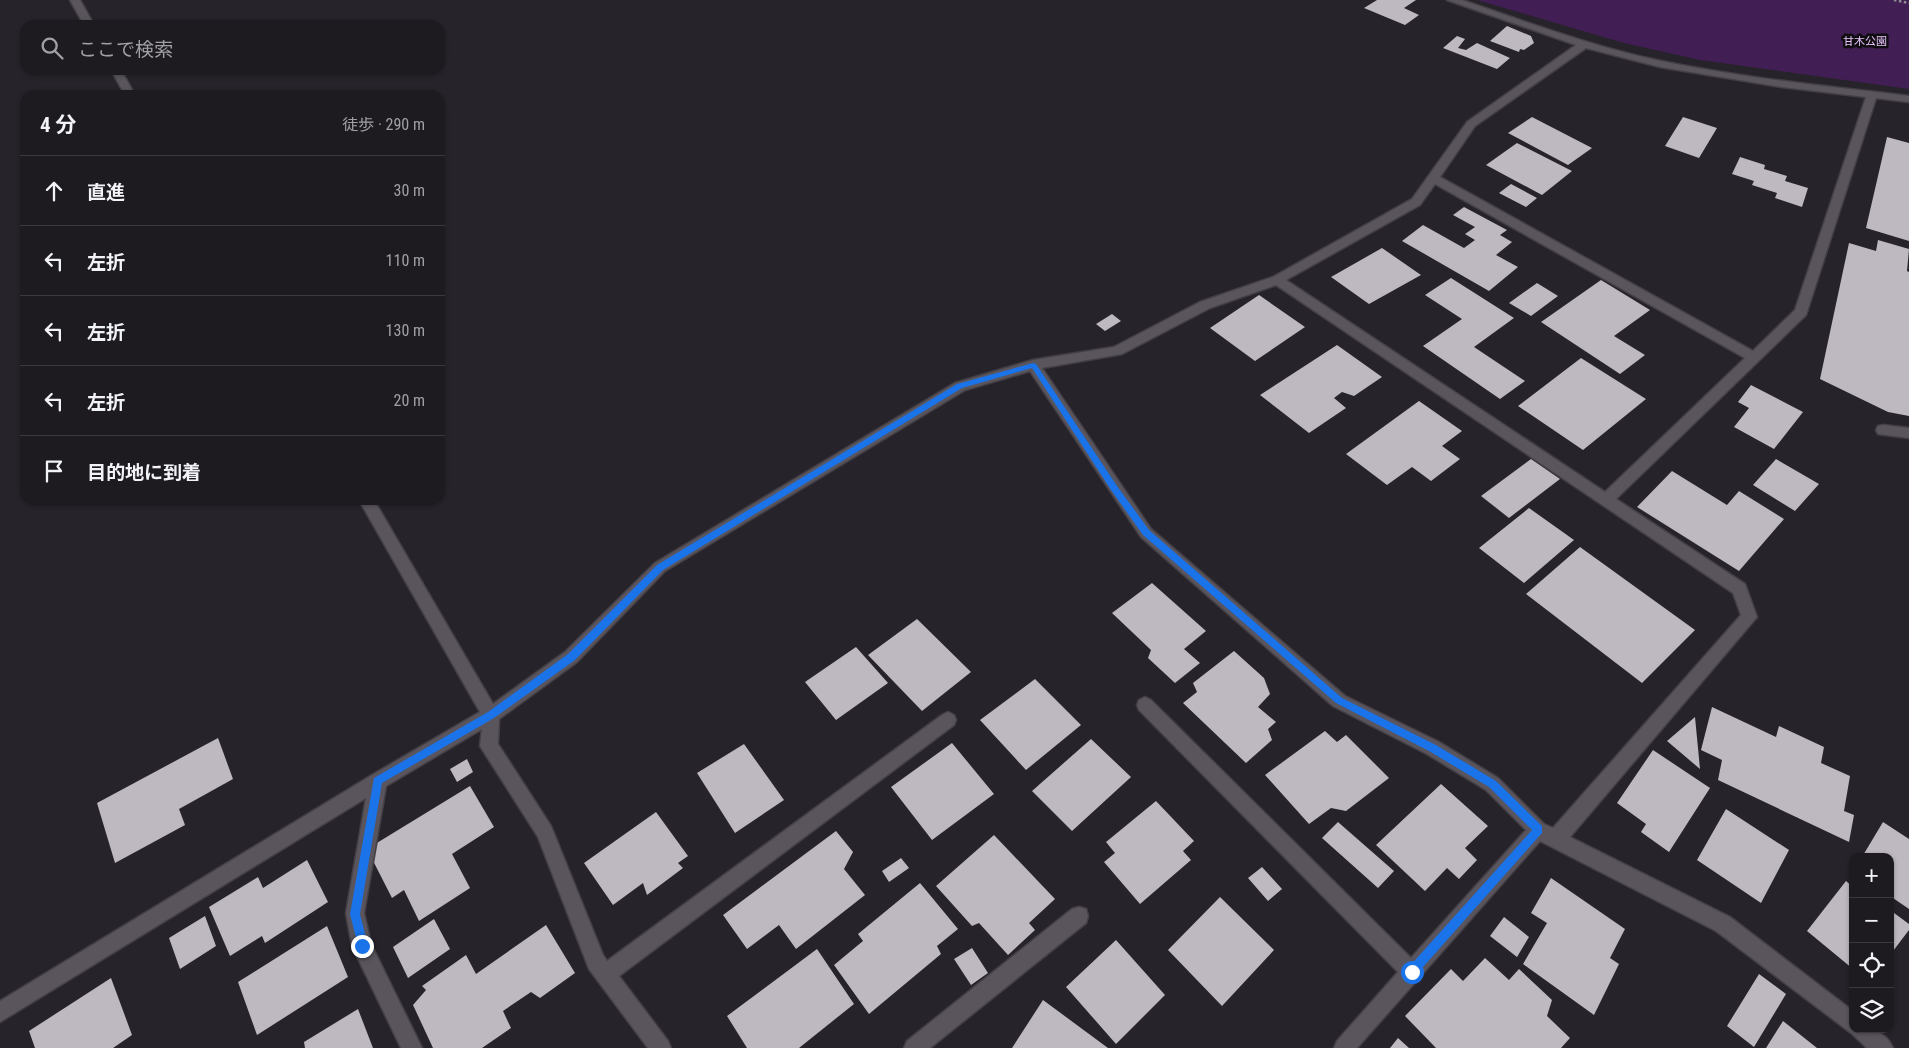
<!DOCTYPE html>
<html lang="ja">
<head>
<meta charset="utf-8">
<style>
	body { margin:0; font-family:"Roboto Condensed","Noto Sans JP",sans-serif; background:#252329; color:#f1f3f6 }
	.controls { position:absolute; right:15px; bottom:15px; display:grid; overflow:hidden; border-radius:10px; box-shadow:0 1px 4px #0004 }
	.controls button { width:45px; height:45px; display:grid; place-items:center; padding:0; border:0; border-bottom:1px solid #3b383e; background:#1d1a20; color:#f1f3f6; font:25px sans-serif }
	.stop { position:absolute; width:15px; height:15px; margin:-11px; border:4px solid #1a73e8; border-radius:50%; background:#fff }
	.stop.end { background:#1a73e8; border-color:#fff; box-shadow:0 1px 5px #0008 }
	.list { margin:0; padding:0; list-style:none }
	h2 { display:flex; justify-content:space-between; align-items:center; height:65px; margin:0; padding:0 20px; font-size:21px }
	h2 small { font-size:16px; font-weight:400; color:#a0a1a5 }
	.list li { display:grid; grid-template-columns:32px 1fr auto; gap:15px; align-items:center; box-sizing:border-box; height:70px; padding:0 20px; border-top:1px solid #3b383e }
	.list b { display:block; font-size:19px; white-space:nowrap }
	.list em { font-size:16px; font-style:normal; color:#a0a1a5 }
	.icon { flex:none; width:28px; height:28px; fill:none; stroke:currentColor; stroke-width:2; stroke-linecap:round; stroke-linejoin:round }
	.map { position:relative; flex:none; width:1909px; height:1048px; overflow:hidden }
	.search { position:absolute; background:#1d1a20; box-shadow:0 1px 4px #0004; left:20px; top:20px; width:425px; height:55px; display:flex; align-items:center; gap:12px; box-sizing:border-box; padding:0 18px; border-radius:15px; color:#a0a1a5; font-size:19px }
	.panel { position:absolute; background:#1d1a20; box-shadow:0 1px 4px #0004; left:20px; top:90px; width:425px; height:415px; border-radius:15px }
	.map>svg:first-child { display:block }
</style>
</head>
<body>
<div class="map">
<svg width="1909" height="1048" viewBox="0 0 1909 1048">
	<rect width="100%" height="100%" fill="#27232a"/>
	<path fill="#411e53" d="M1477 0H1909V89L1700 60 1624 43Z"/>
	<path fill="#beb8c1" d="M1377 0H1416L1404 8 1419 15 1405 25 1364 8Z
		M1507 26 1531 36 1534 43 1524 50 1520 49 1519 52 1490 41Z
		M1457 36 1465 39 1458 48 1466 50 1477 43 1510 58 1497 69 1443 48Z
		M1532 117 1592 148 1568 165 1508 133Z
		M1683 117 1717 128 1699 158 1665 146Z
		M1887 137 1909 143V241L1866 228Z
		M1517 143 1572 171 1542 195 1486 165Z
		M1740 157 1765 165 1764 169 1787 176 1785 181 1808 188 1802 207 1775 198 1777 193 1752 185 1754 181 1732 174Z
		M1511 184 1537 198 1526 207 1499 193Z
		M1464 207 1507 230 1500 235 1512 242 1496 255 1518 267 1489 291 1402 241 1423 225 1464 248 1475 240 1465 234 1475 227 1453 215Z
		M1878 240 1909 249 1907 271 1909 272V416L1888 412 1820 379 1849 243 1876 251Z
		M1382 248 1421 275 1369 304 1331 277Z
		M1451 278 1514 318 1474 347 1525 381 1500 399 1423 346 1462 319 1425 295Z
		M1601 280 1650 310 1614 336 1645 355 1620 374 1541 322Z
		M1537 283 1558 296 1531 316 1509 303Z
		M1259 295 1305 327 1255 361 1210 328Z
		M1112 314 1121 321 1105 331 1096 324Z
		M1337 345 1382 377 1354 396 1342 392 1334 398 1346 408 1309 433 1260 395Z
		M1581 358 1646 399 1583 450 1518 406Z
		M1751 385 1803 412 1774 449 1734 427 1749 408 1738 402Z
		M1419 401 1462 431 1442 446 1460 459 1431 481 1412 467 1387 485 1346 454Z
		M1531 459 1560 479 1509 518 1481 496Z
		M1776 459 1819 484 1795 511 1753 485Z
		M1672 471 1727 505 1739 491 1784 519 1739 571 1637 507Z
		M1529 508 1574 540 1524 583 1479 548Z
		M1580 547 1695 630 1642 683 1526 594Z
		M1152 583 1206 631 1184 649 1200 663 1175 683 1148 658 1151 650 1112 613Z
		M917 619 971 672 922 711 868 655Z
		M856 647 888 683 836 720 805 682Z
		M1234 651 1264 678 1270 694 1258 707 1276 722 1268 729 1272 740 1246 763 1183 703 1197 692 1193 683Z
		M1035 679 1081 725 1026 770 980 720Z
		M1712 707 1776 737 1779 726 1824 747 1821 763 1850 776 1844 811 1854 815 1849 842 1718 780 1722 760 1701 750Z
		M1695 717 1700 769 1667 741Z
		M1325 731 1337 742 1346 735 1389 778 1346 811 1331 808 1309 824 1265 775Z
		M218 738 233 779 179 809 185 825 115 863 97 803Z
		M1091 739 1131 777 1072 831 1032 791Z
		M952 743 994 794 932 840 891 787Z
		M744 744 784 800 735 833 697 773Z
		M1653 750 1710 788 1669 852 1641 832 1646 824 1617 803Z
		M467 759 473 772 457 782 450 769Z
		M1441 784 1488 826 1465 848 1477 860 1459 879 1447 868 1425 891 1376 845Z
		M470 786 494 827 452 854 470 888 419 921 404 890 392 898 367 849Z
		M1156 801 1194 841 1183 851 1191 860 1140 904 1104 862 1115 853 1106 842Z
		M1726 809 1789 850 1761 903 1697 860Z
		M656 812 688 856 678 863 683 868 647 895 643 883 613 905 584 863Z
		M1338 822 1394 871 1378 888 1322 838Z
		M1883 822 1909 839V909L1890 896V857H1862Z
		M836 831 853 852 844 869 865 895 796 949 779 925 747 949 723 915Z
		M994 835 1055 899 1029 923 1035 930 1008 955 979 923 972 926 936 886Z
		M901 858 909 868 889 882 882 871Z
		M307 860 328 902 265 943 262 936 230 956 209 907 258 877 263 888Z
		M1262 867 1282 889 1268 901 1248 878Z
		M1551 878 1625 929 1610 958 1619 964 1594 1015 1523 964 1547 923 1531 913Z
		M1846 881 1853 887V969L1807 931Z
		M920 883 958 929 937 946 941 954 869 1014 834 965 863 941 858 934Z
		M1220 897 1274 950 1222 1006 1168 950Z
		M1890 910 1909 924V930L1890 955Z
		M205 916 216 946 180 969 169 938Z
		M1504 917 1529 937 1517 957 1490 936Z
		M434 919 450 949 408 978 393 947Z
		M546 925 575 973 540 998 531 992 503 1011 511 1028 482 1048H433L413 1005 426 990 422 986 466 955 476 974Z
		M327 926 348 977 257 1035 238 982Z
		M1116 940 1165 995 1116 1044 1066 987Z
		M972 948 988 973 971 985 954 959Z
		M817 949 854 1004 799 1048H747L727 1016Z
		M1485 958 1509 980 1519 969 1552 1000 1547 1016 1570 1038 1561 1048H1436L1405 1016 1451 969 1463 981Z
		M1759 974 1786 994 1754 1047 1727 1026Z
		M111 978 132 1035 113 1048H35L29 1031Z
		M1043 1000 1108 1048H1012Z
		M358 1009 373 1048H305L304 1042Z
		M1783 1021 1817 1048H1766Z
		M1398 1038 1409 1048H1390Z"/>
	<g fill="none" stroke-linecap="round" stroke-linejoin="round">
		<g stroke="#433f45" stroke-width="3">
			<path id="minor" d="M70 0H80L94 25H84Z
				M1447 0H1462C1527 22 1593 47 1661 61 1743 78 1826 86 1909 96V102L1876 98 1806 315 1616 499 1745 584 1757 617 1570 837 1730 917 1853 1011V1029C1870 1029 1885 1030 1893 1048H1867L1851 1033 1716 931 1540 841 1357 1048H1334L1337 1041 1398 972 1139 710 1137 705 1139 700 1145 697 1151 700 1411 958 1526 830 1486 790 1427 754 1333 706 1141 537 1030 371 965 390 665 571 577 662 499 719 498 744 551 826 603 955 607 961 942 715 948 712 954 715 956 720 954 725 619 976 668 1041 671 1048H648L589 969 538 837 480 746 482 729 386 786 364 913 371 944 422 1048H401L352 946 346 913 366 798 0 1022V1001L372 775 480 712 359 500H374L493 704 565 652 655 563 955 383 1033 360 1114 347 1200 302 1273 277 1412 199 1467 122 1576 45ZM1586 48 1660 67 1782 87 1866 97 1795 310 1753 351 1440 177 1475 126ZM1435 184 1745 358 1605 492 1286 280 1420 205ZM1276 285 1733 593 1741 615 1553 828 1544 824 1498 778 1439 742 1345 696 1151 529 1042 368 1122 354 1210 308Z
				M111 70H121L135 95H125Z
				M1883 425 1909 428V438L1878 434 1876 430 1878 426Z
				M1079 907 1086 909 1088 916 1086 923 930 1048H904L907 1041 1072 909Z"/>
		</g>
		<path stroke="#8f8c92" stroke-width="2.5" stroke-dasharray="2.5 2.5" stroke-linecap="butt" d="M1894 0 1909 3"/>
		<use href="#minor" fill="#5a555d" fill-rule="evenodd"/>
	</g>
	<path fill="#1a73e8" d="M1033 363 1036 364 1117 486 1149 530 1342 698 1436 745 1496 781 1542 826V833L1416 975 1412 977 1408 975 1407 972 1408 968 1532 830 1489 787 1429 751 1336 703 1143 535 1111 490 1032 368 962 388 663 570 575 660 494 718 382 783 360 914 368 946 366 950 362 951 359 950 350 914 374 778 488 712 568 654 657 565 957 384Z"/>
	<g text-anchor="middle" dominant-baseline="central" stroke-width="5" stroke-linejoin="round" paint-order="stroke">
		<g font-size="11" fill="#e6c2fc" stroke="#0f0d10">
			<text x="1865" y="41">甘木公園</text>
		</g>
	</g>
</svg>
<div class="controls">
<button>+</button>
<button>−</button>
<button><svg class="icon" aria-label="locate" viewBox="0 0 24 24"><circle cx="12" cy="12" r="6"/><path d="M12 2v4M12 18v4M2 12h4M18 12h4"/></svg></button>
<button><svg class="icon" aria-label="layers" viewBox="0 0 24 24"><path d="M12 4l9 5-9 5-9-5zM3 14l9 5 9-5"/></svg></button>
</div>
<div class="stop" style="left:1412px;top:972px"></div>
<div class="stop end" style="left:362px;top:946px"></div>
<div class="search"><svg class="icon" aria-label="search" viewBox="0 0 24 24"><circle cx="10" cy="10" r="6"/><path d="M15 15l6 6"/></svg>ここで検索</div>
<section class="panel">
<h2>4 分<small>徒歩 · 290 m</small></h2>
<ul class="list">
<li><svg class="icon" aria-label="ahead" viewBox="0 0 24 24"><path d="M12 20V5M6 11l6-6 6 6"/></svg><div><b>直進</b></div><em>30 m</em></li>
<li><svg class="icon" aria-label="left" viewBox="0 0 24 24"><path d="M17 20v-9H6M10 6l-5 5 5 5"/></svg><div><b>左折</b></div><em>110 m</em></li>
<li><svg class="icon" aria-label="left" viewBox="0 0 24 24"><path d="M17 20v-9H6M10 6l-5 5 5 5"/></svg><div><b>左折</b></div><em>130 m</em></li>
<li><svg class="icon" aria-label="left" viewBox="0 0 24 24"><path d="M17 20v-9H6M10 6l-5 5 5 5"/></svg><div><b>左折</b></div><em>20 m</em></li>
<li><svg class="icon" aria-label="arrive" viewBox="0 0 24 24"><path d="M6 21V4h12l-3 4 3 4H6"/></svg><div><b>目的地に到着</b></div></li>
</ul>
</section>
</div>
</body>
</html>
